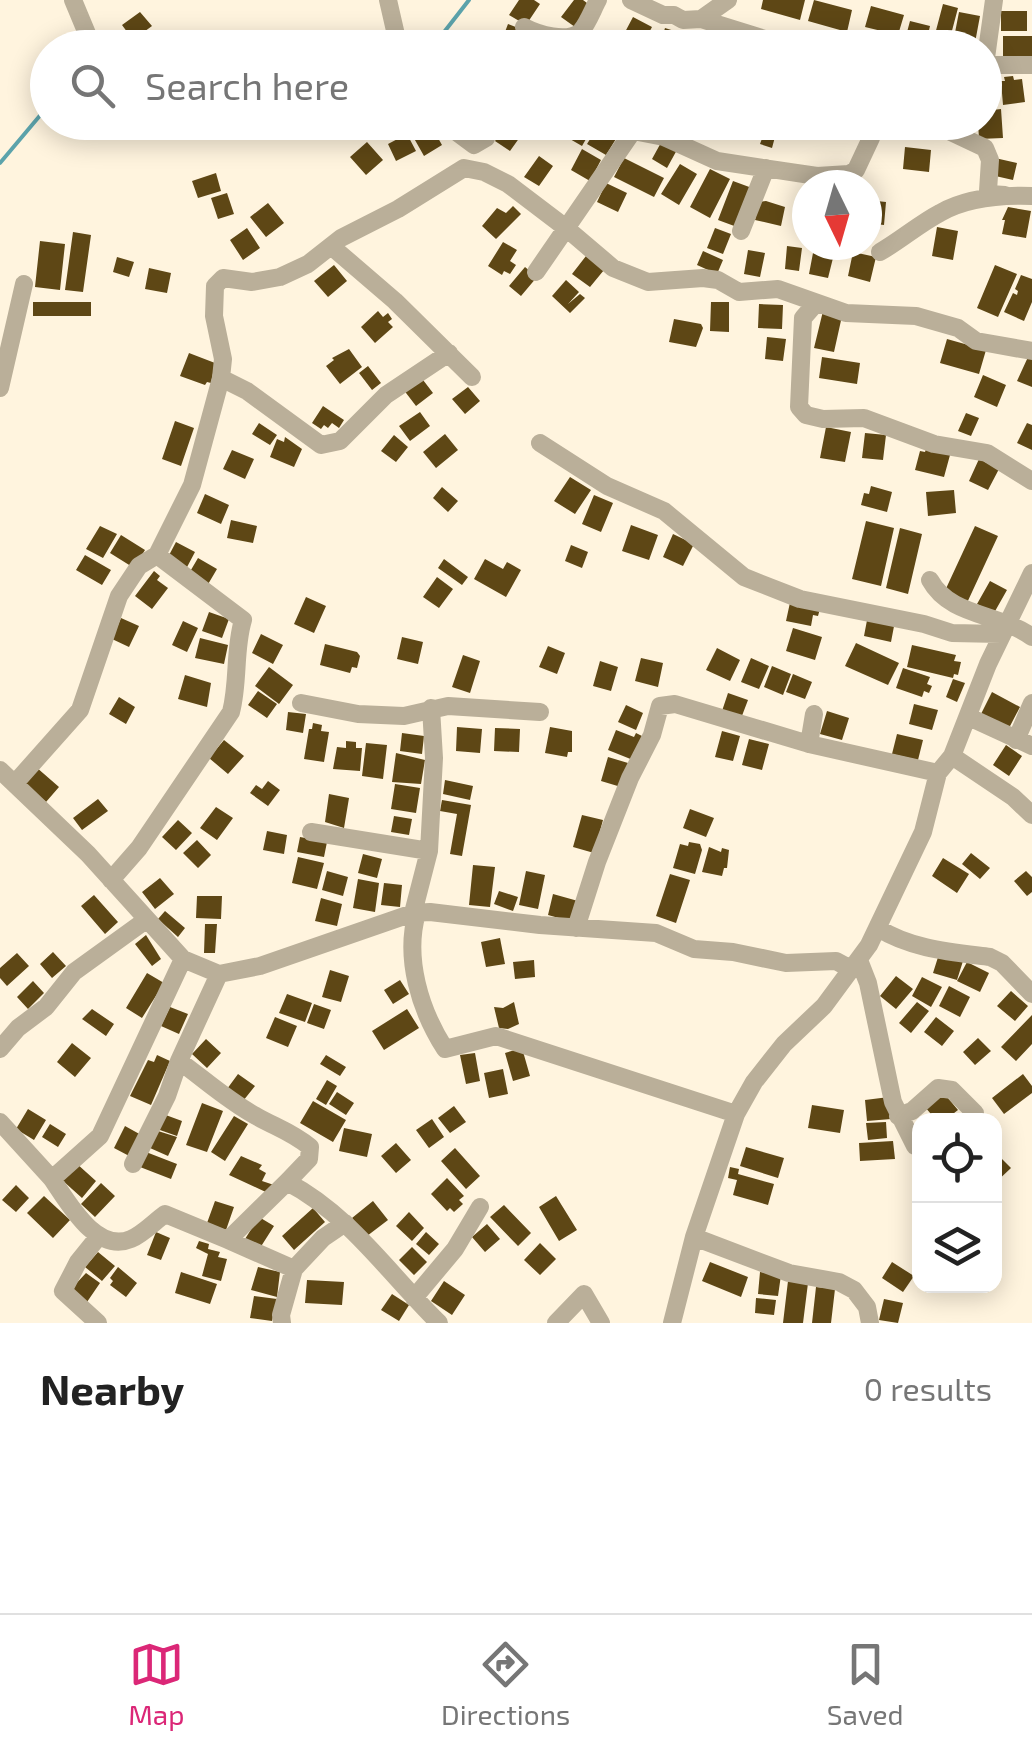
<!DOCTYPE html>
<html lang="en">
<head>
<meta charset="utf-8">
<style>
	body { margin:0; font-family:"Exo 2",sans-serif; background:#f2f2f2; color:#222 }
	.controls { position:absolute; right:30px; bottom:30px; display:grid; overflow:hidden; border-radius:20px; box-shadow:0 5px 25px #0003 }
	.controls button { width:90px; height:90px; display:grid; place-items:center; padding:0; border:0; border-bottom:2px solid #e0e0e0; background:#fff; color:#222; font:50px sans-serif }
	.compass { position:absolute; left:792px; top:170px; width:90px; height:90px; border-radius:50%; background:#fff; box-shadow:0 5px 25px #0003; rotate:175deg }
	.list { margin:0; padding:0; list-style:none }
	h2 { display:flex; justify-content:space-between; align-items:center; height:130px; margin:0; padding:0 40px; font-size:42px }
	h2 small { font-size:32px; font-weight:400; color:#767676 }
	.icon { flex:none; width:55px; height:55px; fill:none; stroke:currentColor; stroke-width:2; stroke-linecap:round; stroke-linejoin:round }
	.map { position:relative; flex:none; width:1032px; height:1323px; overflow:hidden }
	.search { position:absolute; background:#fff; box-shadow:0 5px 25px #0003; left:30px; right:30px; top:30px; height:110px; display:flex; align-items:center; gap:25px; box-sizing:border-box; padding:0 35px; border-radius:55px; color:#767676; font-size:38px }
	.sheet { height:290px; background:#fff }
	nav { display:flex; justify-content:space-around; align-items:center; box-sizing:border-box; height:140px; border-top:2px solid #e0e0e0; background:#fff; font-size:28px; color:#767676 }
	nav a { display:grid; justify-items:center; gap:5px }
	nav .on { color:#db2777 }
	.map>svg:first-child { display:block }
</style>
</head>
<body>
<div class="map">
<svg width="1032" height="1323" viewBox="0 0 1032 1323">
	<rect width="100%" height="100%" fill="#fff4de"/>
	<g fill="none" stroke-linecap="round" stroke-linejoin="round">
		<path stroke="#5ca3ab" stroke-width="4" d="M407 45 441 36 469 0
			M127 48 307 32 380 48
			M0 163 48 106"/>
	</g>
	<path fill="#5e4715" d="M519 0H534L540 4 526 25 509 15Z
		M574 0H583L591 6 575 27 561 17Z
		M763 0H805L800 20 761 9Z
		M814 0 852 10 847 32 808 21Z
		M943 4 958 8 949 42 934 38Z
		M871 6 904 15 898 35 865 27Z
		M1001 11H1027V31H1001Z
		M140 12 152 26 133 40 122 25Z
		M959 12 980 16 974 48H952Z
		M633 17 652 27 643 44 624 34Z
		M910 21 930 26 925 48 903 47Z
		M508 24 526 31 519 48 500 45Z
		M665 28 687 35 683 48H659Z
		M1003 36H1032V57H1003Z
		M1013 76 1014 80 1022 79 1025 102 1003 105 1001 81H1005L1004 77Z
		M1001 109 1003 138 979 139 978 122H984V111Z
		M429 122 442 145 424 156 411 133Z
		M570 122 594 125 582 146 563 135Z
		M768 122H779L772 148 760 144Z
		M886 122H909L908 135 886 133Z
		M600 123 619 134 606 155 587 144Z
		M505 127 520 137 510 151 495 141Z
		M407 134 416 151 396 161 388 144Z
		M663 139 678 148 667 168 652 159Z
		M367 142 383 160 366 175 350 157Z
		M905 147 931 150 929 172 903 169Z
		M582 149 601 160 590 181 571 170Z
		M539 156 553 166 539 186 524 177Z
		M624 158 664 178 654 197 614 177Z
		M995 158 1017 163 1013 180 991 175Z
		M680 164 697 174 679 205 661 194Z
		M710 169 730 179 710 218 690 207Z
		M216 173 221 191 198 198 192 181Z
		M733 181 752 188 737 227 718 220Z
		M606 183 627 193 618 212 597 202Z
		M227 193 234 214 218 219 211 198Z
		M867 200 886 202 884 225 867 223Z
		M766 201 785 207 781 226 755 220 759 202Z
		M268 203 284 223 266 237 250 217Z
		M513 206 521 214 496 239 482 226 497 208 506 213Z
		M1008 207 1031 211 1026 238 1002 234 1005 220H1002Z
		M937 227 958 231 953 260 932 256Z
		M247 228 260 248 243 260 230 240Z
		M715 228 731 234 723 254 707 248Z
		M73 232 91 235 83 292 65 290Z
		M40 241 65 244 60 290 35 287Z
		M503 242 517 250 510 261 516 265 510 274 504 271 502 275 488 266Z
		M787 246 802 248 799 271 785 269Z
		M748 250 765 253 760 277 744 274Z
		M703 251 723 260 717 274 697 265Z
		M853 252 876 257 870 282 848 276Z
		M813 253 833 258 828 278 809 274Z
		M586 256 604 270 590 287 572 274Z
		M117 257 134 262 129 277 113 272Z
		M334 265 347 281 328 297 314 281Z
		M995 265 1017 274 998 317 977 308Z
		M525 267 537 277 521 296 509 286Z
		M149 268 171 273 167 293 145 289Z
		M1021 275 1032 279V302L1024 321 1004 312 1013 293 1017 295 1018 291 1015 289Z
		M566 280 579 292 568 304 580 294 585 298 570 313 552 296Z
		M33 302H91V316H33Z
		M711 302H729V332L710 331Z
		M759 304 783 305 782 329 758 328Z
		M378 311 383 317 388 313 392 319 388 322 393 327 375 343 361 327Z
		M823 311 842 316 834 352 814 348Z
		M674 319 701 324 703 328 696 347 669 342Z
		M767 337 786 339 783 361 765 359Z
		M947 339 986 350 979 374 940 363Z
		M349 349 362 367 340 384 326 366 334 360 332 358Z
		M189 353 215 363 211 383 207 382 205 385 180 376Z
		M822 357 860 363 857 384 819 378Z
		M1028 357 1032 359V387L1017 381Z
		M368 366 381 383 372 390 359 373Z
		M983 375 1006 385 997 407 974 397Z
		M420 376 433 393 416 406 403 389Z
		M468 387 480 401 465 414 452 399Z
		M323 406 344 420 339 428 332 423 328 428 324 425 321 429 312 423Z
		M420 412 430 426 410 441 399 426Z
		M966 413 979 418 971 436 958 431Z
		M175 421 194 428 181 466 162 459Z
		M259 423 277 435 270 445 252 434Z
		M1027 423 1032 425V450L1017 443Z
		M826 427 851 432 845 462 820 458Z
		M865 433 886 435 883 460 862 458Z
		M445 434 458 450 436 468 423 452Z
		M394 435 408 447 396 462 381 451Z
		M285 437 302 449 294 467 270 457 277 439 284 442Z
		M926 449 950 455 944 477 915 470 920 451 925 452Z
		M232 450 254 459 245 479 223 469Z
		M979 459 999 469 988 490 969 481Z
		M570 477 591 490 575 514 554 501Z
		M871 486 892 492 887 512 861 505 864 493 869 494Z
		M442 487 458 501 448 512 433 498Z
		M954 490 956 513 928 516 926 492Z
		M205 494 229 505 221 524 197 513Z
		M594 495 613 503 601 532 582 524Z
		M231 520 257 526 253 543 227 538Z
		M866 521 894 528 881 586 852 579Z
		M631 525 658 535 649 560 622 551Z
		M100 526 117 534 103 558 86 549Z
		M975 526 998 536 966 605 943 595Z
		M900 528 922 534 908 594 886 588Z
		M673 534 694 544 683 566 663 557Z
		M121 535 145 550 134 568 110 553Z
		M176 542 195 552 186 569 167 559Z
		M571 545 588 552 582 568 565 561Z
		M85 555 111 570 102 585 76 570Z
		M198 558 217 569 207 586 188 575Z
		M444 559 468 577 462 585 438 568Z
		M485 559 503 569 507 562 521 570 506 597 474 579Z
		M154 571 160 576 157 580 168 588 152 609 135 596Z
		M437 577 453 589 439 608 423 597Z
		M990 581 1007 590 994 613 977 604Z
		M306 597 326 606 314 633 294 624Z
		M791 598 821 605 818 616 813 615 811 626 786 621Z
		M209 612 229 619 222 638 202 631Z
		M868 615 895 621 891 642 864 636Z
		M121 618 139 626 129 647 112 639Z
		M183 621 198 628 187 652 172 645Z
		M793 628 822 637 815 660 786 651Z
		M261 634 283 645 273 664 252 653Z
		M402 637 423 642 418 664 397 659Z
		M200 638 228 645 224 664 195 658Z
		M856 643 899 663 888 685 845 666Z
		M325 644 357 652 360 656 357 668 352 667 350 673 320 665Z
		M912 645 956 655 954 661 961 662 958 675 954 674 953 678 907 667Z
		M548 646 565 653 557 674 539 667Z
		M717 648 740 660 730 681 706 670Z
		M463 655 480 661 470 693 452 687Z
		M641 658 663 663 658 687 635 681Z
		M751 658 769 666 759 689 741 682Z
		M600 661 618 667 611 691 593 686Z
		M772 666 791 674 783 695 764 687Z
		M269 667 293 685 279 704 255 686Z
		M903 668 930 677 927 684 932 686 929 693 924 691 922 697 896 688Z
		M793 674 812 682 805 699 786 692Z
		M185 675 211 683 207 707 178 699Z
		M953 679 965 683 957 702 946 697Z
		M258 691 277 704 267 718 248 705Z
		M992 692 1020 707 1009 728 981 714Z
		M728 693 748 700 740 721 721 714Z
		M119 697 135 707 126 724 109 714Z
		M914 704 938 710 932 730 909 724Z
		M626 705 643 713 636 730 618 722Z
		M827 711 849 718 842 740 820 734Z
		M288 712 306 714 303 733 286 730Z
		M313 723 322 725 321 731 329 732 324 762 304 759 309 729H312Z
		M457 727 482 729 480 753 456 751Z
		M550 727 572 731V752H568L567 757 545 753Z
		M495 728 520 729 519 752 494 751Z
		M616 730 634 737 636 733 642 736 633 760 608 750Z
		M722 731 740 736 733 761 715 757Z
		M402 733 424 736 422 754 400 751Z
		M897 734 923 740 918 760 892 754Z
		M749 739 769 744 762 770 742 765Z
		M224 740 244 756 228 774 209 758Z
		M346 741 356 742V748H362L360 771 333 769 337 747 346 748Z
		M366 743 387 745 383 779 362 776Z
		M1006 745 1022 756 1009 776 993 765Z
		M396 753 425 760 421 784 392 782Z
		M608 757 628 763 621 787 601 781Z
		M36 767 59 787 46 802 23 783Z
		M445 780 473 786 470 800 443 794Z
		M268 781 280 790 268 806 250 793 256 785 262 789Z
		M395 784 420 788 416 813 391 809Z
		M329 794 349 798 344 828 325 822Z
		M98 799 108 811 82 830 73 818Z
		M442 800 471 805 462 856 450 854 457 814 440 811Z
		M216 807 233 818 217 840 200 828Z
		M690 809 714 818 706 837 683 828Z
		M582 815 603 820 594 853 573 847Z
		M394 816 412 819 409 835 391 832Z
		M178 820 192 833 176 850 162 837Z
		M267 831 287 835 284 854 263 850Z
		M300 837 327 842 324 857 297 852Z
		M197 840 211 855 198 868 183 853Z
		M689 842 700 844 702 850 695 874 673 868 680 844 688 846Z
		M709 847 721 852 722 848 729 850 727 868H724L722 876 702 872Z
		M971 853 990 868 980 879 962 864Z
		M363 854 382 859 377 878 358 873Z
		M298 857 324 863 317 889 292 883Z
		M943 858 969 874 957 893 932 876Z
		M473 865 495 867 490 907 469 905Z
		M327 871 348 877 343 896 322 890Z
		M526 871 545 875 538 909 519 905Z
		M1026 871 1032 877V892L1027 896 1014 881Z
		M670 874 690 880 676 923 656 916Z
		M160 878 174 894 155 909 142 892Z
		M358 879 379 883 375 912 353 908Z
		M384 883 402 885 400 907 381 905Z
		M499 891 518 897 513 911 494 904Z
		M553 894 578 901 573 922 548 915Z
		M94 895 118 922 105 934 81 906Z
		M197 896H222L221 919 196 918Z
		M321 898 342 904 337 926 315 921Z
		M165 911 185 928 178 937 158 919Z
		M205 924H217L215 953H204Z
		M146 935 161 959 152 966 135 944Z
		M500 938 505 964 486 967 481 942Z
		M53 952 66 966 52 978 40 964Z
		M17 953 29 966 7 986 0 978V968Z
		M939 954 963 961 957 980 933 973Z
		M534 960 535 977 515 979 513 962Z
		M967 962 989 973 980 992 957 981Z
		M330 970 349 976 341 1002 322 997Z
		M147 973 164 983 142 1018 126 1008Z
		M896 976 913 989 896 1009 880 996Z
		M922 977 942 987 931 1007 912 996Z
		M400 980 409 994 393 1004 384 990Z
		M33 981 44 993 28 1009 17 997Z
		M949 986 970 997 960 1017 939 1006Z
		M1011 991 1028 1006 1015 1021 997 1006Z
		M287 994 312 1003 305 1022 279 1013Z
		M514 1002 519 1024 508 1029 499 1028 494 1007 503 1008Z
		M917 1002 929 1011 911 1033 899 1023Z
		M314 1004 331 1010 324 1029 307 1023Z
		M170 1007 188 1014 179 1034 161 1026Z
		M92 1009 114 1024 106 1036 82 1019Z
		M407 1009 419 1028 384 1050 372 1031Z
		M1032 1015V1044L1016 1061 1001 1047Z
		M275 1017 297 1026 288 1047 266 1038Z
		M936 1017 954 1031 942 1046 924 1032Z
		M978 1038 991 1051 975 1065 963 1052Z
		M206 1039 221 1053 207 1068 192 1054Z
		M72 1043 91 1058 75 1077 57 1062Z
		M522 1048 530 1076 513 1081 505 1053Z
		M475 1053 480 1081 466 1084 460 1055Z
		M157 1055 170 1061 151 1105 130 1096 148 1060 154 1062Z
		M326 1055 346 1067 340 1076 320 1064Z
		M503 1069 508 1094 489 1098 484 1073Z
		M238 1074 255 1086 243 1101 227 1089Z
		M1023 1074 1032 1086V1093L1004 1114 992 1098Z
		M327 1080 337 1086 326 1105 316 1099Z
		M337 1092 354 1103 346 1115 329 1104Z
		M943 1092 958 1110 945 1120H936L925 1107Z
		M889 1097 891 1119 867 1121 865 1100Z
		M313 1101 346 1120 333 1142 300 1123Z
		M202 1103 223 1111 207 1152 186 1145Z
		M812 1105 844 1110 840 1133 808 1128Z
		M454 1106 466 1122 450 1133 438 1118Z
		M28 1109 46 1120 34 1140 16 1129Z
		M163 1114 182 1121 177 1136 157 1129Z
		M234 1116 248 1124 225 1161 211 1152Z
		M432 1119 444 1137 429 1148 416 1130Z
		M886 1122 887 1138 868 1140 866 1123Z
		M50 1124 66 1134 58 1147 42 1137Z
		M125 1126 143 1136 133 1158 114 1148Z
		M344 1128 372 1134 367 1157 339 1151Z
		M158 1131 177 1137 168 1156 150 1148Z
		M893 1141 895 1159 860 1161 859 1143Z
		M396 1143 411 1160 396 1173 381 1156Z
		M746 1147 784 1158 778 1178 740 1166Z
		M455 1148 480 1176 466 1189 441 1161Z
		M994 1151 1011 1168 994 1184Z
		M146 1152 177 1164 171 1179 140 1167Z
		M241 1156 262 1165 259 1169 266 1173 262 1181 274 1185 270 1194 229 1175Z
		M76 1163 96 1181 82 1198 62 1180Z
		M730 1167 739 1169 738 1174 774 1184 768 1205 733 1195 737 1180 728 1178Z
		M447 1178 464 1196 459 1200 463 1204 454 1212 450 1208 447 1211 431 1194Z
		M101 1183 115 1196 95 1217 81 1204Z
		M16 1185 29 1198 16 1212 2 1200Z
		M44 1196 70 1220 53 1238 27 1213Z
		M556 1196 577 1230 559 1241 539 1207Z
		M215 1201 234 1207 226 1230 207 1223Z
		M373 1201 388 1220 367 1236 352 1218Z
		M504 1205 531 1233 518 1246 490 1217Z
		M313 1208 325 1222 294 1250 282 1236Z
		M409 1212 424 1228 412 1241 396 1226Z
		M259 1217 274 1226 260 1248 245 1239Z
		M487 1224 500 1239 485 1252 472 1237Z
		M156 1232 170 1238 161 1260 147 1255Z
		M426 1232 439 1244 429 1255 416 1244Z
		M199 1241 209 1244 208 1249 220 1252 218 1257 227 1259 221 1281 202 1276 208 1254 196 1248Z
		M540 1243 556 1259 540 1275 524 1260Z
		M412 1247 427 1262 414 1275 399 1260Z
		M98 1252 115 1266 102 1281 85 1267Z
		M710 1262 748 1277 741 1297 702 1281Z
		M892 1262 914 1276 903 1292 882 1278Z
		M118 1267 137 1283 126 1297 110 1285 113 1281 110 1278Z
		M258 1267 280 1272 277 1297 251 1290Z
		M181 1272 217 1284 210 1304 175 1293Z
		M760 1272 781 1275 778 1296 758 1294Z
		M86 1273 100 1283 87 1302 71 1289Z
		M307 1280 344 1282 342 1305 305 1303Z
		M444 1281 465 1295 452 1315 431 1301Z
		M788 1281 808 1283 803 1323H783Z
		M816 1287 835 1289 831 1323H812Z
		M392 1294 409 1305 399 1321 381 1310Z
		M254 1296 277 1299 272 1321 250 1318Z
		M756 1298 776 1300 774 1315 755 1313Z
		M884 1299 903 1303 898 1323 879 1320Z"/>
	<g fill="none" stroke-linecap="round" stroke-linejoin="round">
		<path stroke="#baaf99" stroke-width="18" d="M73 0 93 48
			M388 0 399 48
			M631 0 663 15H674L683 20 701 19 787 46 844 45 853 48
			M994 0 985 65H1032
			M701 19 728 0
			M524 27C537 34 568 44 581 31 588 23 593 9 598 0
			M443 122 474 145 486 138 489 122
			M616 122 633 131 664 137 717 161 817 176 849 174 856 170 871 138 866 122
			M930 122 985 148 990 160 988 191 990 194 1005 195
			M741 231 766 168
			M331 246 395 301 472 377
			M880 252C901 240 919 224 940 213 966 198 1003 195 1032 196
			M536 272 633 131
			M816 303 803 318 799 407 806 415 823 419 864 418 934 444 987 453 1032 481
			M221 378 247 391 321 445 340 441 386 395 449 353
			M0 388 24 284
			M540 443 607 486 664 511 744 577 800 599 924 624 952 633 1001 634
			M930 580C950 617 1000 613 1032 637
			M301 703 358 714 404 716 448 706 540 712
			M969 717 1032 746
			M1016 740 1032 703
			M809 744 814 714
			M952 756 1013 797 1032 815
			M0 770 88 854 183 959 219 974 260 966 413 913 430 912 540 925 656 933 694 949 733 952 786 963 836 961 849 968
			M16 782 80 710 119 596 139 566 157 555 192 485 221 378 223 359 214 316 215 286 223 278 252 282 280 277 308 264 341 238 398 209 464 168 484 172 508 184 566 228 613 268 648 282 703 278 718 280 739 292 778 289 846 313 916 316 958 328 976 341 1032 351
			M311 832 429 851 413 913
			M429 851 434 758 431 708
			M111 880 139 848 231 712C239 681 234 650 243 620L157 555
			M417 913C404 958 420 1010 445 1049L496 1036 736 1114
			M576 928 597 862 630 778 652 735 660 706 675 704 809 744 938 773
			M878 928C911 949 951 952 990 957L1002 963 1032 994
			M183 959 100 1136 52 1179C68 1202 96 1254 131 1239 143 1234 154 1222 165 1214L228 1240 287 1182
			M859 960 868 983 893 1102 915 1146
			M0 1049 18 1028 46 1007 74 972 146 920
			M179 1061C204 1079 228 1101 256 1116 275 1127 292 1132 310 1147L309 1159 287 1182C349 1214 389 1274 439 1323
			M898 1116 912 1111 938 1088 952 1090 975 1113
			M0 1122 52 1179
			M133 1164 167 1096 179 1061 219 974
			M694 1237 789 1273 839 1282 854 1290 867 1307 870 1323
			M228 1240 294 1269 281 1315 282 1323
			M294 1269 323 1238 345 1223
			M414 1298 455 1249 480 1207
			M98 1323 63 1291 78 1262 99 1236
			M556 1323 584 1294 601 1323
			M672 1323 694 1237 736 1114 754 1082 784 1044 824 1006 869 945 923 832 938 773 952 756 988 664 1032 573"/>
	</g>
</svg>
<div class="controls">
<button><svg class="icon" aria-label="locate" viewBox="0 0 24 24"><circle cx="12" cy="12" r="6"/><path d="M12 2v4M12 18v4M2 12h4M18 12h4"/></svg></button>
<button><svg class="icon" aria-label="layers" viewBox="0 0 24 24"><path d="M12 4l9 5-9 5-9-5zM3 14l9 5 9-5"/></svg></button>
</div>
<svg class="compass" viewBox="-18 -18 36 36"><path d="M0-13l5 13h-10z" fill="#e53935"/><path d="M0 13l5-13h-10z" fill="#767676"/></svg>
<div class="search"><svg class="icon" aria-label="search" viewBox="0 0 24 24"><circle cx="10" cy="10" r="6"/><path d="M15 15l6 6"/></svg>Search here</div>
</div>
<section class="sheet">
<h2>Nearby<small>0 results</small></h2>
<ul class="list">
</ul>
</section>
<nav>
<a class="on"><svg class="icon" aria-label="map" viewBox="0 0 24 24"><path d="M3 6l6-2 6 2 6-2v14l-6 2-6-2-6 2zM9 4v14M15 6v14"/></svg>Map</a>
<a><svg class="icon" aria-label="directions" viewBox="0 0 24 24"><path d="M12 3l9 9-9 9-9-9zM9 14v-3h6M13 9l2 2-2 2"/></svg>Directions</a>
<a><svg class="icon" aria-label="saved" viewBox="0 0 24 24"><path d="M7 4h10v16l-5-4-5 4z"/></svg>Saved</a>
</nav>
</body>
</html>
